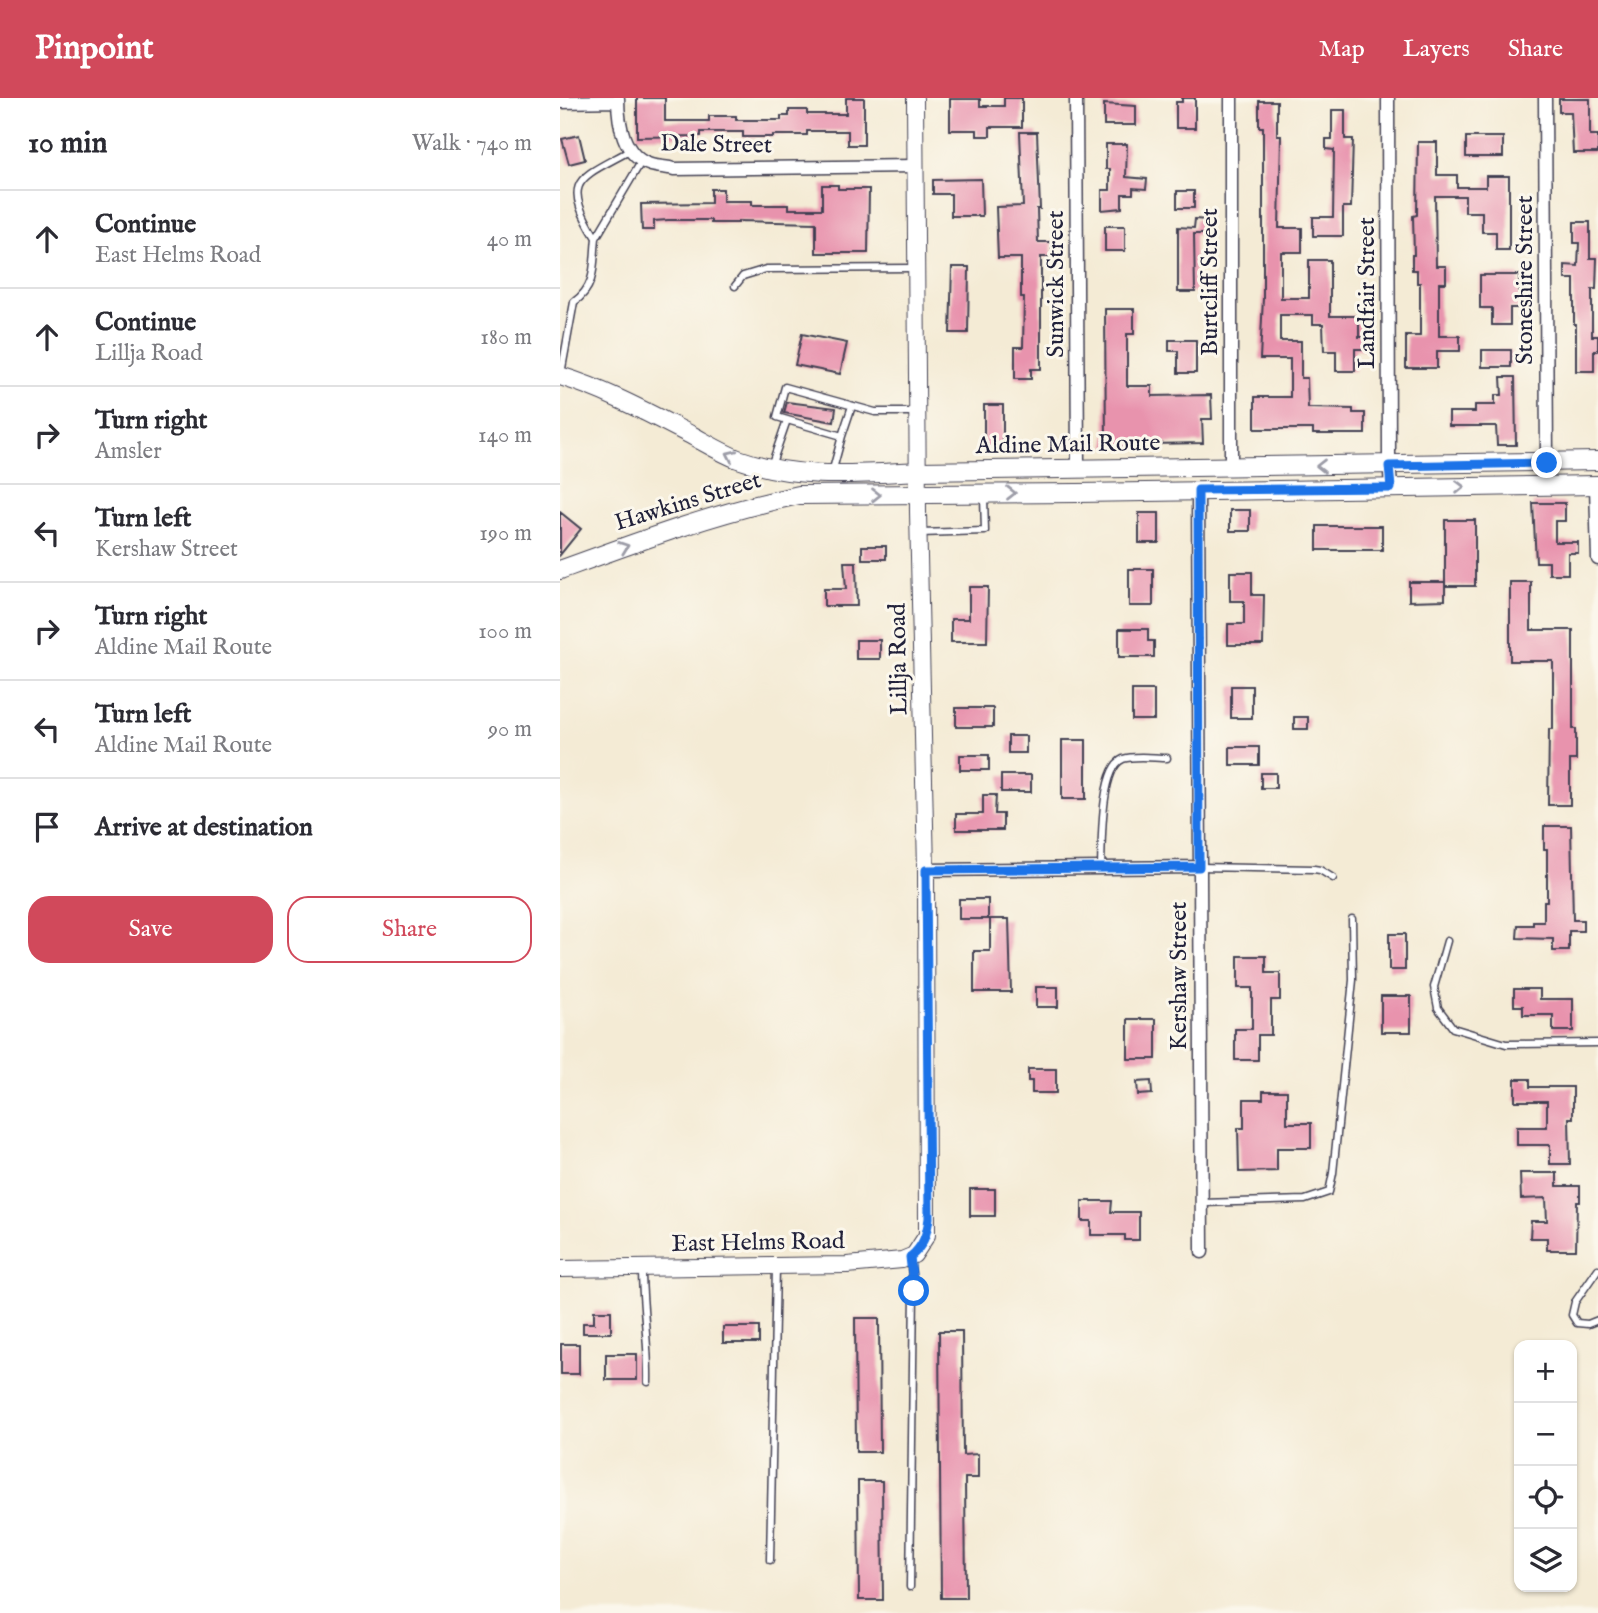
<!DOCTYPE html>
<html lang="en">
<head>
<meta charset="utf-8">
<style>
	body { margin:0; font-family:"IM FELL English",serif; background:#f7f7f7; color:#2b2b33 }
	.controls { position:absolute; right:21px; bottom:21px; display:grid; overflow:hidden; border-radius:14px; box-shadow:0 2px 5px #0004 }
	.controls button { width:63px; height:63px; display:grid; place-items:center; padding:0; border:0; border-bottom:2px solid #e1e1e2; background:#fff; color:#2b2b33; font:35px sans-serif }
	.stop { position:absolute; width:21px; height:21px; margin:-16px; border:5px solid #1a73e8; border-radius:50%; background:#fff }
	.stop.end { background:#1a73e8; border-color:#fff; box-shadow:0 2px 7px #0008 }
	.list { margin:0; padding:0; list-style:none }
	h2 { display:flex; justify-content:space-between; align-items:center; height:91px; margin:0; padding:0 28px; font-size:30px }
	h2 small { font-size:23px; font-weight:400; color:#7c7c81 }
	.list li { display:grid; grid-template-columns:46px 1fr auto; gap:21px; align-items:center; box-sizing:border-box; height:98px; padding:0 28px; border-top:2px solid #e1e1e2 }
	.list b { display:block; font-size:26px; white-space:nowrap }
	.list p { margin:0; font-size:23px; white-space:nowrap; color:#7c7c81 }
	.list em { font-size:23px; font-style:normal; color:#7c7c81 }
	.actions { display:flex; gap:14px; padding:21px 28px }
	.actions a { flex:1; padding:16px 0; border:2px solid #d1495b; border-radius:21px; text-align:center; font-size:24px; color:#d1495b }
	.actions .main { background:#d1495b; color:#fff }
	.icon { flex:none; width:38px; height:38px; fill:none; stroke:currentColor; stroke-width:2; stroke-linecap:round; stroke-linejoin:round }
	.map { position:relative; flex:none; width:1038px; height:1515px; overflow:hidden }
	header { display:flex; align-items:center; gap:42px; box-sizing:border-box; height:98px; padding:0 35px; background:#d1495b; color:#fff }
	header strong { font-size:33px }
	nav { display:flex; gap:38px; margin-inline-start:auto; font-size:24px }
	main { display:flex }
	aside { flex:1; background:#fff }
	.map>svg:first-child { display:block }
</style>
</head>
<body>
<header>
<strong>Pinpoint</strong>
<nav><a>Map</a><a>Layers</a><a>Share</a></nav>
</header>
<main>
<aside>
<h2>10 min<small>Walk · 740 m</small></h2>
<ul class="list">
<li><svg class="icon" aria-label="ahead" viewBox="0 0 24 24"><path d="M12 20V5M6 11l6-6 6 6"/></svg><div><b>Continue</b><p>East Helms Road</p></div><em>40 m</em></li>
<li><svg class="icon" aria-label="ahead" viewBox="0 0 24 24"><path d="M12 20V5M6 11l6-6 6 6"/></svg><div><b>Continue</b><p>Lillja Road</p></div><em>180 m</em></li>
<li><svg class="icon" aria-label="right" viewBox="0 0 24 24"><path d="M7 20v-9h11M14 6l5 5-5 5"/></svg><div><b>Turn right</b><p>Amsler</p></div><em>140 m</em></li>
<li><svg class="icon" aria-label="left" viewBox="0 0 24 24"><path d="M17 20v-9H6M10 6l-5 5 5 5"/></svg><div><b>Turn left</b><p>Kershaw Street</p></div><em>190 m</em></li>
<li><svg class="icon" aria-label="right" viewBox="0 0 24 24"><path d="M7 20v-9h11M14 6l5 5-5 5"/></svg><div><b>Turn right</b><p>Aldine Mail Route</p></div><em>100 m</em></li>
<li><svg class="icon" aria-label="left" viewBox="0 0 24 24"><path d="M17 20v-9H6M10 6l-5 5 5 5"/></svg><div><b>Turn left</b><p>Aldine Mail Route</p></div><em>90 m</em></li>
<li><svg class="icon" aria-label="arrive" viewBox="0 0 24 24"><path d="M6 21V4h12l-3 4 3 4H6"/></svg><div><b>Arrive at destination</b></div></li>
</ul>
<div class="actions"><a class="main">Save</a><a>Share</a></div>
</aside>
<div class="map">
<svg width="1038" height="1515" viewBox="0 0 1038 1515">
	<rect width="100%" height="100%" fill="#fbf7ec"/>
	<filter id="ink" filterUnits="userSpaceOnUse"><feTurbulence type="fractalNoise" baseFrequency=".0143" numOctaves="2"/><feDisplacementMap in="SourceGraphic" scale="14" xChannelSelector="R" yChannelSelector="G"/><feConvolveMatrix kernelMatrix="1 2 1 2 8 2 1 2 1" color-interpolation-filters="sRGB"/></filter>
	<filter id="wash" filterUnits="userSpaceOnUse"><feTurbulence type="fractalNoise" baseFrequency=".00686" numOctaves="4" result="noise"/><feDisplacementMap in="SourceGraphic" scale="28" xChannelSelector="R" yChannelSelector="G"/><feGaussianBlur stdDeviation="1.57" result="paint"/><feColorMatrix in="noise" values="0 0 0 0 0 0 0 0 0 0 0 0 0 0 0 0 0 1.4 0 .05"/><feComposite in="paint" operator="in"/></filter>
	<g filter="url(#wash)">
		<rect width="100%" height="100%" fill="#f4ebd5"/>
		<g id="blocks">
			<path fill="#e893ad" d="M77 0H105V23H149V18H176V22H221V18H229V12H247V16H286V0H304V47H288V33H247V37H213V39H183V34H141V38L77 39Z
				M444 0H462V29H430V38H417V32H390V1H420V8H444Z
				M622 0H635V30H616V4H622Z
				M999 1H1030V37H1038V55H1013L1011 14H999Z
				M699 3H717V37H721L719 130H742V154H721V200H749V162H770V218H799V239H807V251H795V273H776V253H764L763 226H753V217H720V243H741V280H747L748 310 793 311V315H805V336H753V331H695V299H730V261H700L703 200V29H699Z
				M544 6 576 8V27H544Z
				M772 12H785V41H793L791 109H783V138H753V119H773L774 52 766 51V41H772Z
				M460 34H477L480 111H477L478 144H492V159H481V271H471V281H455V249H463L464 199H461V160H438L436 109 463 108Z
				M19 37 25 62 9 66 2 41Z
				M906 39H943V59H906Z
				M858 44H877V77H897V89H926V78H949V152H936V134H922V114H905V98H875L876 168H886V185H879V238H900V253H877V270H846V238H860V185H857V172H852V157H854L853 118 857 117Z
				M546 46H567L566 79 587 81 586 91 573 90V96H562V110L542 112V92H550V71H546Z
				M421 81 422 118H391V96H373V82Z
				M262 87H278V91H309L308 155H256V125L178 123V125H151V122H108L94 123V132H82L81 106 151 105V91H163V103H192V107H229V111H262Z
				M617 93H634V110H617Z
				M635 121 646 122V136H634L635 194H618V129L634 130Z
				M1014 124H1030V160H1037L1036 191H1032V238H1038V253H1034V273H1016V226H1014V181H1005V167L1018 168 1019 145H1014Z
				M545 128H565V153H545Z
				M392 169H409L408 235H390Z
				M920 177H959L960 210H950V227H932V210H920Z
				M545 211H574V236H567V288H592V298L651 297 652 321H642L643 345 590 346V349H546Z
				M242 236 287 245 280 276 235 267Z
				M609 242H636V275H618V253H609Z
				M922 252H951V269H922Z
				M941 279H955L956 347H937L936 328H889V314H915V307H935V297H942Z
				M227 304 276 310 274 324 224 315Z
				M424 307H443V352H424Z
				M973 405H1005V423H995V444H1018V455H1008V476H989V464H976Z
				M670 412H690V433H670Z
				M0 414 21 431 0 457Z
				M579 415H599V445H579Z
				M885 422H915V488H885Z
				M757 428H822V452H757Z
				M302 448H326V461H302Z
				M284 464H296L297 508H264V491H286Z
				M569 471H593V508H569Z
				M670 474H692V497H704L703 547H668V526H684V503H670Z
				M849 484H885V502L849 503Z
				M950 484H971V532H1013V631H1016V662H1010V707H988L989 631H993V563H950Z
				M409 489H428L427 544H391V521H409Z
				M559 531H588V543H594V559H559Z
				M296 542H320V561H296Z
				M671 588H692V620H671Z
				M572 592H594V622H572Z
				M396 610H433V629H396Z
				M734 619H748V631H734Z
				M448 638H466V655H448Z
				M502 642H526V701H502Z
				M670 649H699V667H670Z
				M400 657H429V672H400Z
				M701 675H716V690H701Z
				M441 677H471V694H441Z
				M423 697H436L435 716H443V732H396V716H423Z
				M984 728H1011L1013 822H1023V833H1009V853H993V841L957 840 958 827H973V824H984V803H987V751H984Z
				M399 801H428V821H399Z
				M430 821H449L451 894H414V853H430Z
				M829 836H845V872H829Z
				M678 858H706V875H720V902H711V937H698V962H675V931H692V890H678Z
				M476 889H498V909H476Z
				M954 891H980V901H1013V933H993V917H963V908H954Z
				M821 898H851V934H821Z
				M568 921H596V961H568Z
				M468 971H496V995H472V983H468Z
				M955 981H970V989H1013V1020H1009L1010 1066H990V1047H957V1029H987V1003H955Z
				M591 983 592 996 578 997 577 984Z
				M703 993H727V1025H751V1050H717V1073L679 1074 678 1030H684V1001H703Z
				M960 1075H997V1088H1020V1104H1017L1016 1152H987V1140H970L971 1123H987L986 1100 961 1101Z
				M410 1091H435V1118H410Z
				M522 1103H552L551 1114H579V1142H565V1137H531V1123H522Z
				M34 1213H51V1235H23V1225H34Z
				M295 1220H319L320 1354H296Z
				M163 1229H199V1245H163Z
				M379 1233H402L403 1357 418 1356V1380H405L406 1500H381Z
				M1 1246H19V1276H1Z
				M46 1256H77V1282H46Z
				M298 1383H322L323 1502H299Z"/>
		</g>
	</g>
	<g filter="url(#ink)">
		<use href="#blocks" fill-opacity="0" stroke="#424052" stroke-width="2"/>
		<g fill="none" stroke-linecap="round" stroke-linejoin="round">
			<g stroke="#424052" stroke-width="9">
				<path id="service" d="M36 140 81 64
					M175 188 183 178 206 171 354 170
					M1 276 14 204C37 188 33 166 36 140 0 81 19 81 71 52
					M292 308 282 338 217 319 225 289 315 314H355
					M211 368 227 322
					M272 375 282 338
					M360 435 425 433 424 399
					M639 769 754 771 760 772 773 780
					M541 770C542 747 540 670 563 661 575 657 594 660 607 660
					M887 843 874 889 878 910 893 930 946 946 1038 945
					M641 1105 745 1102 769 1094 773 1075 793 882 792 821
					M82 1171C82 1209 89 1246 88 1284
					M1038 1171 1015 1204 1012 1217 1017 1225 1028 1226 1038 1222
					M210 1462 216 1169
					M350 1489 354 1193 350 1161"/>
			</g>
			<g stroke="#424052" stroke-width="15">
				<path id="minor" d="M58 0C58 24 63 59 91 67 98 69 107 69 114 71L356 68
					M516 0 518 372
					M671 0V368
					M828 0 829 360 831 390
					M985 0 987 364
					M0 4 58 3
					M1036 387 1038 461
					M638 392 642 1154
					M366 772 639 769"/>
			</g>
			<g stroke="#424052" stroke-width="18">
				<path id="tertiary" d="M0 1171 287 1167 342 1162 354 1157 367 1137 366 772 358 414 355 0"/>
			</g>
			<g stroke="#424052" stroke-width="20">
				<path id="secondary" d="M0 278C46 292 88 315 131 337 146 345 162 355 178 361 236 382 298 376 358 373L1038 363
					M0 472C79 443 157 414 239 397L518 395 1038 387"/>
			</g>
			<use href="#service" stroke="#fff" stroke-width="6"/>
			<use href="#minor" stroke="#fff" stroke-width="12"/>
			<use href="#tertiary" stroke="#fff" stroke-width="16"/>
			<use href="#secondary" stroke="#fff" stroke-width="18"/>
		</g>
		<defs><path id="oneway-chevron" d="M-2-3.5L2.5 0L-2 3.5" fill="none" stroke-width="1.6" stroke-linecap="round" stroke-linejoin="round" transform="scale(1.75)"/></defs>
		<g stroke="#9c9ca7">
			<use href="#oneway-chevron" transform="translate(171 357) rotate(-155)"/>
			<use href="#oneway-chevron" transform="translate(761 368) rotate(-180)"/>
			<use href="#oneway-chevron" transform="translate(900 389) rotate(-1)"/>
			<use href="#oneway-chevron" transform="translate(451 395)"/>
			<use href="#oneway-chevron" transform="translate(316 397)"/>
			<use href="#oneway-chevron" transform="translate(64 449) rotate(-20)"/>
		</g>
	</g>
	<g fill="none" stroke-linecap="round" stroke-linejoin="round" filter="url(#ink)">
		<path stroke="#1a73e8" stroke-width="9" d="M354 1193 350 1159C363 1149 367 1136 369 1120L366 772 639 769 638 392 831 390 829 368 987 365"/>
	</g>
	<g text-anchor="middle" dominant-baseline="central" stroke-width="6" stroke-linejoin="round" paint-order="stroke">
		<g font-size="24" fill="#22223b" stroke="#fbf7ec">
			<text transform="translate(156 47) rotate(1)">Dale Street</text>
			<text transform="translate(965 182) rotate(-90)">Stoneshire Street</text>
			<text transform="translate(650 184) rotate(-90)">Burtcliff Street</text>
			<text transform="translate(496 186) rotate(-90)">Sunwick Street</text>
			<text transform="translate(807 195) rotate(-90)">Landfair Street</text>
			<text transform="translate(508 347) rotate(-1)">Aldine Mail Route</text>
			<text transform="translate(128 404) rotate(-17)">Hawkins Street</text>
			<text transform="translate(339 561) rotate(-91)">Lillja Road</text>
			<text transform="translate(619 878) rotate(-90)">Kershaw Street</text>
			<text transform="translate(198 1145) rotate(-1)">East Helms Road</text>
		</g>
	</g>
</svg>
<div class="controls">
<button>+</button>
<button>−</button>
<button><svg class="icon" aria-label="locate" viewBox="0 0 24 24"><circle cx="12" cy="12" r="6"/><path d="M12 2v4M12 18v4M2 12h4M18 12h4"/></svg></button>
<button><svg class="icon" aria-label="layers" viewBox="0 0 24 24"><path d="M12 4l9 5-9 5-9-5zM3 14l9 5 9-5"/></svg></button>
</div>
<div class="stop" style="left:354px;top:1193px"></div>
<div class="stop end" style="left:987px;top:365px"></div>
</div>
</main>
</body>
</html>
